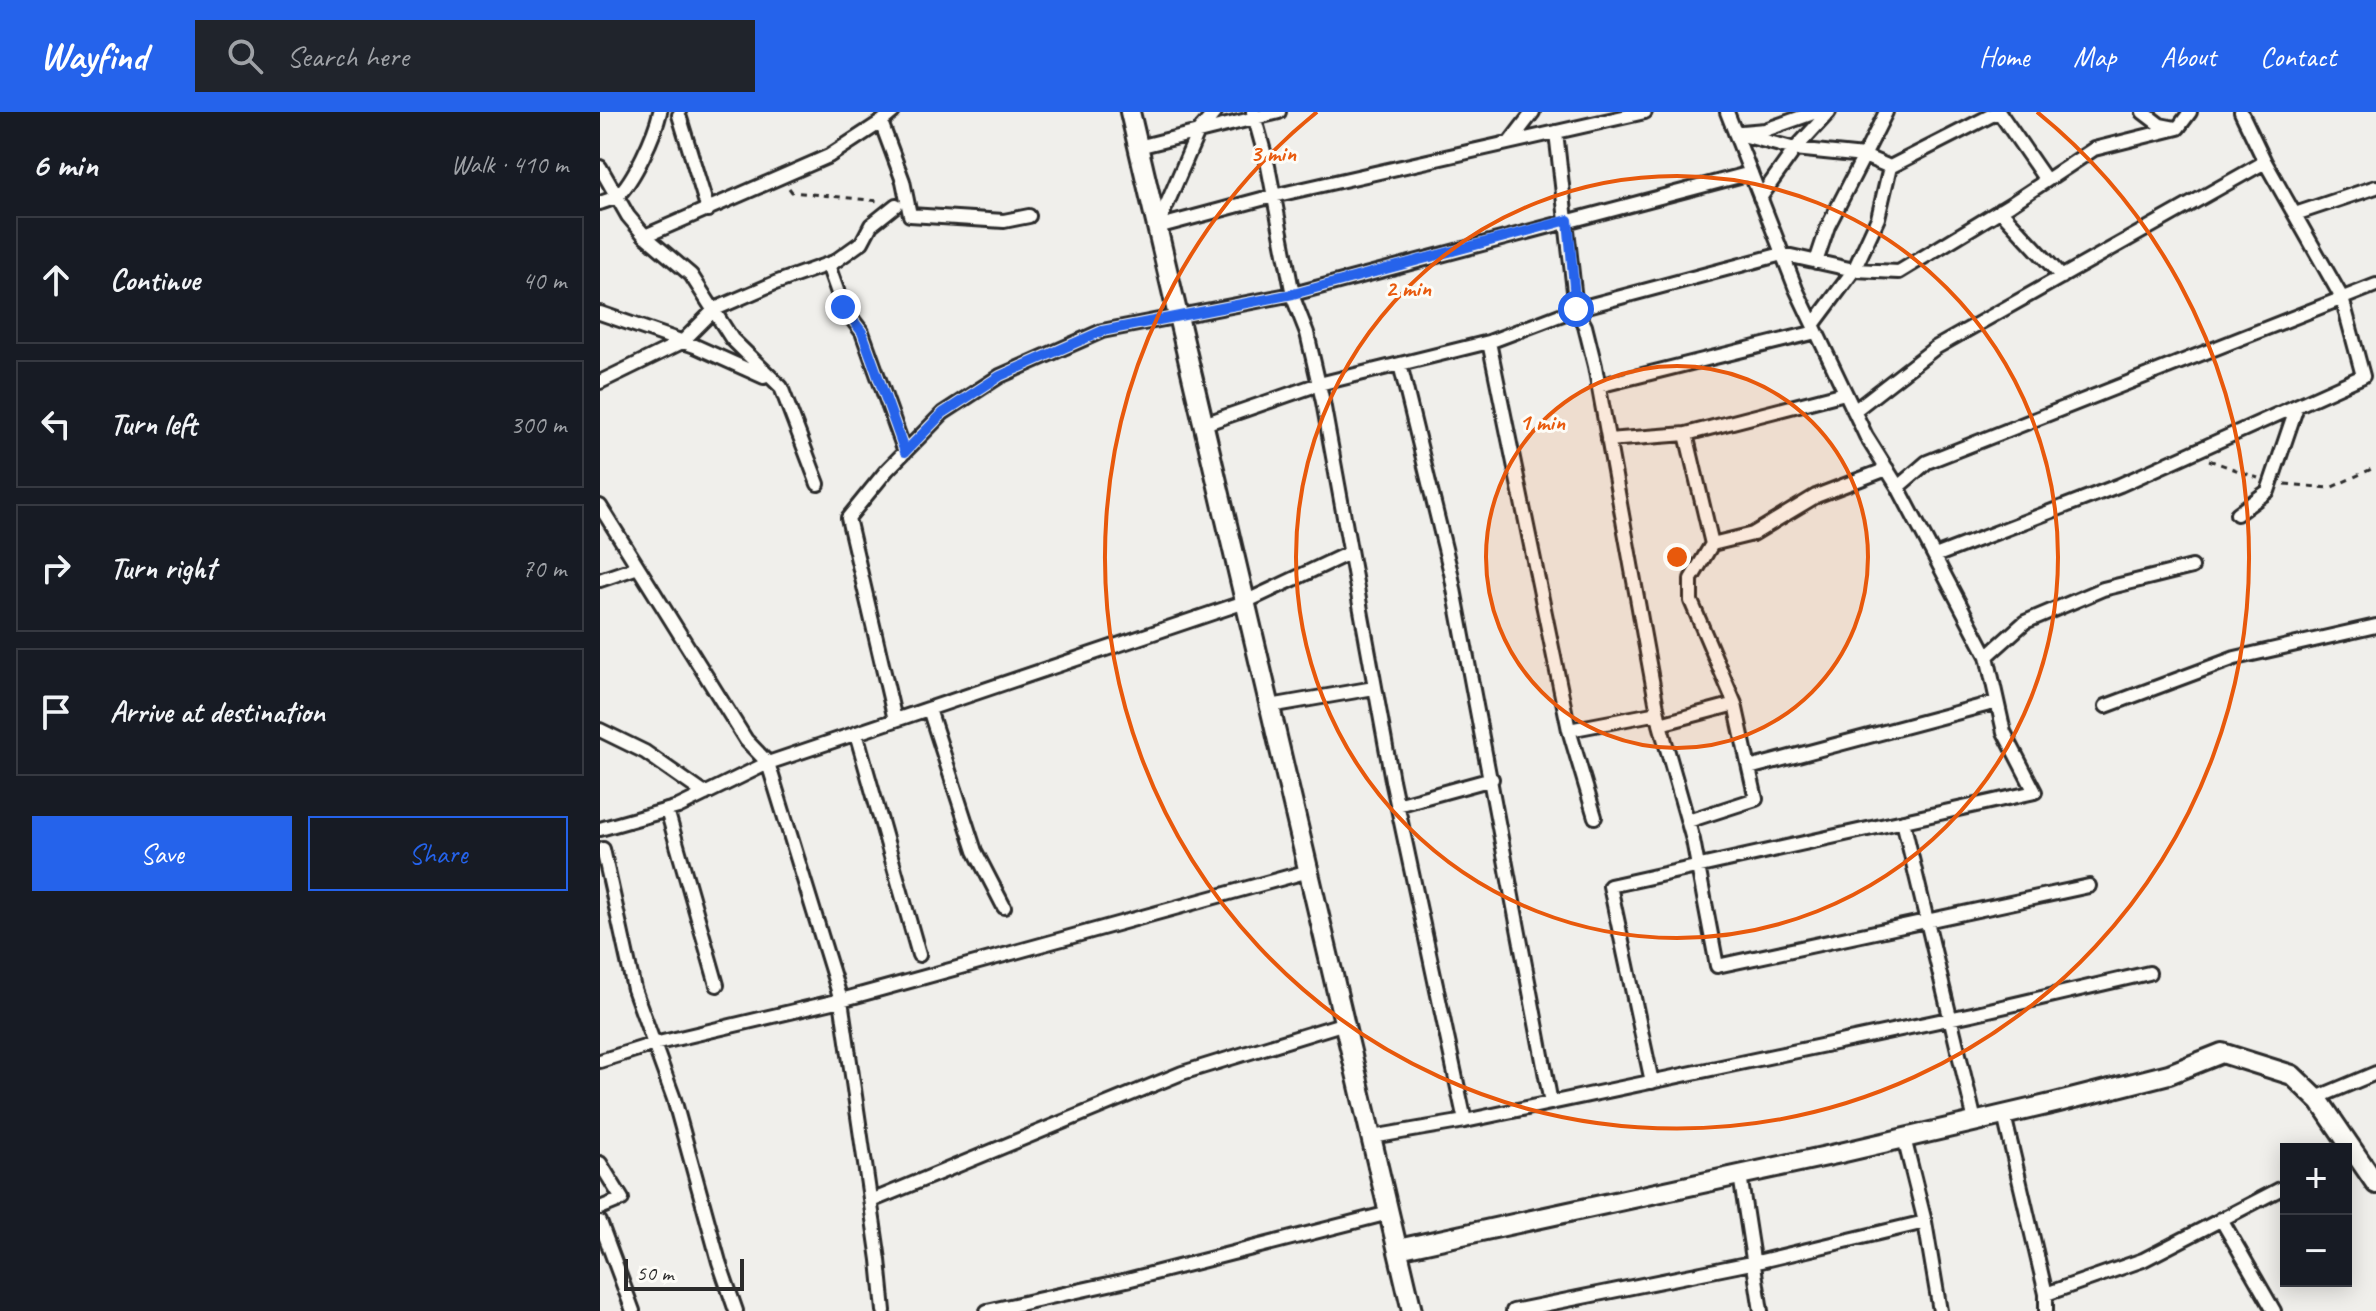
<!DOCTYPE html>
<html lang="en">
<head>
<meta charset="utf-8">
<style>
	body { margin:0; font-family:Caveat,sans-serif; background:#20242c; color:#f1f3f6 }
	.controls { position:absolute; right:24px; bottom:24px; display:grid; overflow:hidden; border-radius:0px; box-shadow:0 4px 20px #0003 }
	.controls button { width:72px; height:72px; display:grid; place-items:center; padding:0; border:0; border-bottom:2px solid #363941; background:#171b24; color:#f1f3f6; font:40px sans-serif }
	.scale { position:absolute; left:24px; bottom:20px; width:120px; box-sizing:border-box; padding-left:8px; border:4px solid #2b2b2b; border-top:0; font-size:22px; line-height:28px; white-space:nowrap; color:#2b2b2b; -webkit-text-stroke:6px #fdfcf7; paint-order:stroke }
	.stop { position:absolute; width:24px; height:24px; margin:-18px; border:6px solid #2563eb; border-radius:50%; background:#fff }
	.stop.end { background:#2563eb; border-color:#fff; box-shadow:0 2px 8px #0008 }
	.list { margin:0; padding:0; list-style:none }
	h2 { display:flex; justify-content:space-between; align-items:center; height:104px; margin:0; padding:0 32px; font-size:34px }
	h2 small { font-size:26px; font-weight:400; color:#9ea1a6 }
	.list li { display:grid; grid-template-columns:52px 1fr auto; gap:24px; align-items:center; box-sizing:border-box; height:128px; margin:0 16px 16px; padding:0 16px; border:2px solid #363941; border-radius:0px }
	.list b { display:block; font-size:30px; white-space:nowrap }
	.list em { font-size:26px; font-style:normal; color:#9ea1a6 }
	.actions { display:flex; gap:16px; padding:24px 32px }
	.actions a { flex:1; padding:18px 0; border:2px solid #2563eb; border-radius:0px; text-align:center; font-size:28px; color:#2563eb }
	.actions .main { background:#2563eb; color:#fff }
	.icon { flex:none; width:44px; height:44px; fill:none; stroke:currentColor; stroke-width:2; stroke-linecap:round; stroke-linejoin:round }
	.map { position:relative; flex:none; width:1776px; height:1199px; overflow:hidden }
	header { display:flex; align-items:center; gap:48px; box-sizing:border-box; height:112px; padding:0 40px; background:#2563eb; color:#fff }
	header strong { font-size:38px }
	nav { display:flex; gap:44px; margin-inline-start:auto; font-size:28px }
	.search { width:560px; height:72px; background:#20242c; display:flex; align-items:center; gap:20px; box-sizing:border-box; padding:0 28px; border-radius:0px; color:#9ea1a6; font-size:30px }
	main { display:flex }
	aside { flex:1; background:#171b24 }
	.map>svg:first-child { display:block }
</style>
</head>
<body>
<header>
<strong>Wayfind</strong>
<div class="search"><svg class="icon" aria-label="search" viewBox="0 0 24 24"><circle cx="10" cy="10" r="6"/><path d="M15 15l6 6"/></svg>Search here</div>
<nav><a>Home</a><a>Map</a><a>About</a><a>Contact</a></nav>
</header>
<main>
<aside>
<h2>6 min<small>Walk · 410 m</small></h2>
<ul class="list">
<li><svg class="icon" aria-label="ahead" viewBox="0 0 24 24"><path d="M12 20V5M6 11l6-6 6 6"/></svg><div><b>Continue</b></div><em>40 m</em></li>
<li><svg class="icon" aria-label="left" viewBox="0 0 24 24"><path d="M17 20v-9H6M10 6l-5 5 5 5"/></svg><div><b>Turn left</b></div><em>300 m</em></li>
<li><svg class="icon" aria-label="right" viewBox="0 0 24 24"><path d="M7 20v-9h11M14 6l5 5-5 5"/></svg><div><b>Turn right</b></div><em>70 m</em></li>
<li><svg class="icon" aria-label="arrive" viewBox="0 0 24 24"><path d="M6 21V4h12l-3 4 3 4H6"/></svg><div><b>Arrive at destination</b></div></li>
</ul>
<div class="actions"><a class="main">Save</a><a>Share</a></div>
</aside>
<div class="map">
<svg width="1776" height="1199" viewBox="0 0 1776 1199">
	<rect width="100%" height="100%" fill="#f0efeb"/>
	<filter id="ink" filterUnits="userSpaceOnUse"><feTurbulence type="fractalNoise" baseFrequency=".0125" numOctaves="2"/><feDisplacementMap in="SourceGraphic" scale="16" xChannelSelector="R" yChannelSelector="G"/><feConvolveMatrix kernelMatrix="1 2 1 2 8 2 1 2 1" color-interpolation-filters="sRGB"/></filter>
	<g filter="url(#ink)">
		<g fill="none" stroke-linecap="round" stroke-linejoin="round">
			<g stroke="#2b2b2b" stroke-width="18">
				<path id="street" d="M293 0 281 10 303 69 310 103 404 109 429 104
					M653 0 668 54 694 188 707 221 723 290 792 668 865 1009 772 1025
					M1399 0 1446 68
					M1543 0 1560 13 1575 16
					M79 3 108 98
					M956 20 976 197 985 214 995 254 1060 612 1093 728 1117 854 1489 774
					M1142 20 1165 18 1216 0 1226 1
					M1135 21 1195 37 1264 44 1286 0
					M910 30 933 0
					M538 35 679 0
					M0 55 28 104 45 124 229 44 281 10
					M1160 86 1195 37 1229 0
					M0 91C5 89 13 87 17 84 34 69 55 22 60 0
					M1400 98 1462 165
					M1695 102 1776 75
					M557 115 673 84 1045 0
					M557 115 598 20 615 0
					M45 124 91 163 132 227 181 275 218 372
					M1216 150 1228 114 1264 44 1290 55
					M228 153 243 195 262 220 305 340
					M0 201 95 234 164 265
					M1213 213 1254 158 1299 160 1411 92 1494 37 1578 16 1590 0
					M889 230 976 197 1182 142 1254 158 1278 106 1290 55 1398 0
					M800 252 889 230 969 618
					M0 270 82 230 115 197 175 171 234 150 262 130 271 113 296 93
					M998 274 1216 220
					M1254 299 1335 236 1665 50 1641 0
					M604 312 719 272 800 252 851 461 951 991
					M1008 328 1086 322
					M1298 375 1327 350 1776 173
					M0 394 146 628 168 651 78 695 0 717
					M1637 402 1668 379 1697 294
					M1112 432 1153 422 1216 384 1287 357
					M1335 444 1520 373 1763 264 1742 186 1665 50
					M0 468 38 455
					M1387 544 1425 510 1503 477 1592 455
					M1135 592 1091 489V467L1112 432 1086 322 1245 281
					M670 594 774 576
					M1506 594 1635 546 1776 514
					M329 597 375 739 404 795
					M295 608 248 406 287 358 343 301 400 264 502 219 693 182 1151 61
					M1060 612 1135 592 1149 656
					M0 618 45 640 105 682
					M256 621 319 843
					M797 693 892 667
					M67 698 117 873
					M995 705 969 618 1058 601
					M1088 709 1156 687 1149 656 1397 590
					M1303 709 1375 1009
					M3 737 34 877 74 987 119 1150 136 1199
					M0 949 54 932 241 888 168 651 645 490 749 441
					M1052 970 1010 774 1435 680 1404 620 1387 544 1298 375 1266 324 1196 177 1127 0
					M1716 986 1776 961
					M1404 1003 1446 1182V1199
					M865 1009 1372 902 1549 861
					M1304 1026 1325 1110 1340 1199
					M0 1051 22 1087 0 1096
					M1140 1063 1161 1199
					M271 1089 582 961 745 911
					M1621 1107 1674 1199
					M0 1110 33 1199
					M1446 1182 1543 1148 1686 1074
					M284 1199 279 1148 241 888 709 759
					M387 1199 527 1168 789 1101
					M913 1199 1161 1149 1325 1110"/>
			</g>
			<g stroke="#2b2b2b" stroke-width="24">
				<path id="secondary" d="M530 0 812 1199
					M798 1137 1236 1042 1455 991 1569 962 1622 941 1692 963 1720 990 1776 1072"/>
			</g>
			<path stroke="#2b2b2b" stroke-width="3" stroke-dasharray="6 6" stroke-linecap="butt" d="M189 76 192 80 279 89
				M1609 348 1658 366
				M1685 372 1730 376 1776 355"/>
			<use href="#street" stroke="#fdfcf7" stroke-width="12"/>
			<use href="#secondary" stroke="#fdfcf7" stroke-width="18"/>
		</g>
	</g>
	<g fill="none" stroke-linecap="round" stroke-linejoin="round" filter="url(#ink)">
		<path stroke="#2563eb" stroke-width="10" d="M243 195 262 220 305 340 343 301 400 264 502 219 693 182 968 108 976 197"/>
	</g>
	<circle cx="1077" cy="445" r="191" fill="#e8590c" fill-opacity=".12"/>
	<g fill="none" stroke="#e8590c" stroke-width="4">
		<circle cx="1077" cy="445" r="191"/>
		<circle cx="1077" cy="445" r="381"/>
		<path d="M1437 0A572 572 0 1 1 717 0"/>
	</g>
	<circle cx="1077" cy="445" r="12" fill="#e8590c" stroke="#fdfcf7" stroke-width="4"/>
	<g font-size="24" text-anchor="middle" font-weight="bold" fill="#e8590c" stroke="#fdfcf7" stroke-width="6" stroke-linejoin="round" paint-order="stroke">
		<text x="673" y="49">3 min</text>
		<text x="808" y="184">2 min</text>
		<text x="942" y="318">1 min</text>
	</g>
</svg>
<div class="controls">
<button>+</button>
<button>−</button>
</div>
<div class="scale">50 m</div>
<div class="stop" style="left:976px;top:197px"></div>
<div class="stop end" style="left:243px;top:195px"></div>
</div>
</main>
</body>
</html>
